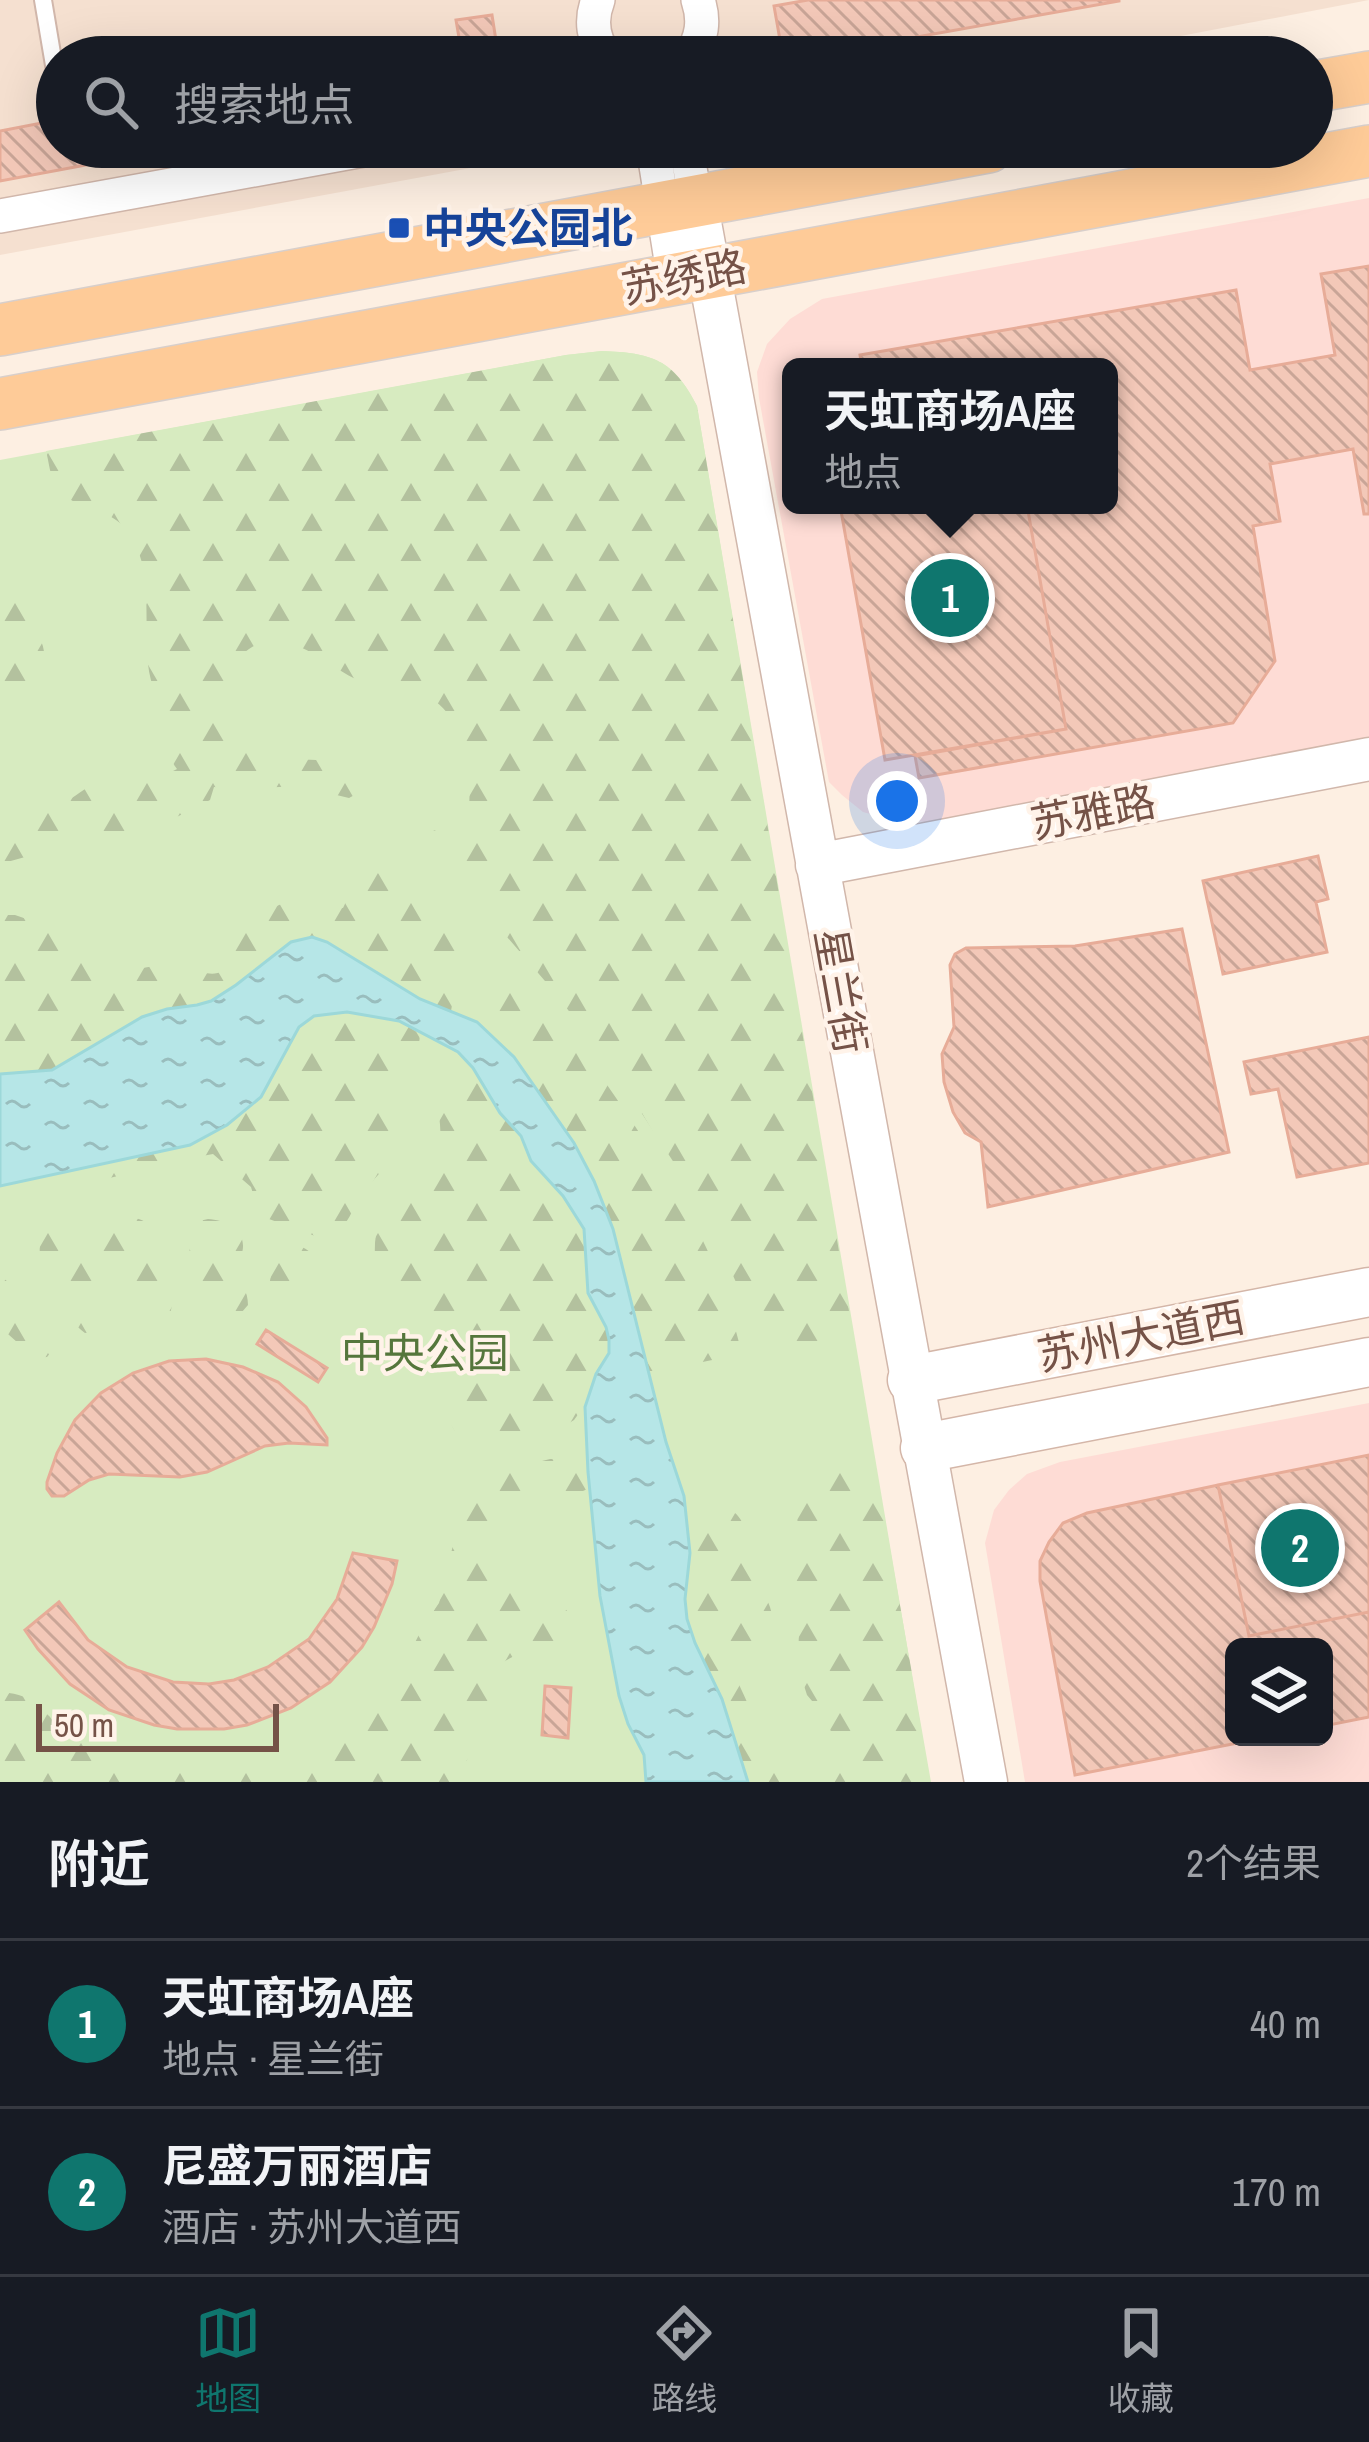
<!DOCTYPE html>
<html lang="zh">
<head>
<meta charset="utf-8">
<style>
	body { margin:0; font-family:"Archivo Narrow","Noto Sans SC",sans-serif; background:#20242c; color:#f1f3f6 }
	.controls { position:absolute; right:36px; bottom:36px; display:grid; overflow:hidden; border-radius:18px; box-shadow:0 12px 48px #0002 }
	.controls button { width:108px; height:108px; display:grid; place-items:center; padding:0; border:0; border-bottom:3px solid #363941; background:#171b24; color:#f1f3f6; font:60px sans-serif }
	.scale { position:absolute; left:36px; bottom:30px; width:243px; box-sizing:border-box; padding-left:12px; border:6px solid #755247; border-top:0; font-size:33px; line-height:42px; white-space:nowrap; color:#755247; -webkit-text-stroke:9px #fff3e9; paint-order:stroke }
	.you { position:absolute; left:897px; top:801px; width:42px; height:42px; margin:-30px; border:9px solid #fff; border-radius:50%; background:#1a73e8; box-shadow:0 0 0 18px #1a73e833 }
	.badge { display:grid; place-items:center; width:78px; height:78px; border-radius:50%; background:#0f766e; color:#fff; font-size:39px; font-weight:700 }
	.pin { position:absolute; translate:-50% -50%; border:6px solid #fff; box-shadow:0 3px 12px #0006 }
	.popup { position:absolute; left:782px; top:358px; width:336px; height:156px; box-sizing:border-box; display:grid; place-content:center; border-radius:18px; background:#171b24; filter:drop-shadow(0 3px 9px #0005); font-size:39px; white-space:nowrap; color:#9ea1a6 }
	.popup b { font-size:45px; color:#f1f3f6 }
	.popup::after { content:''; position:absolute; left:50%; top:100%; margin-left:-24px; border:24px solid transparent; border-top-color:#171b24 }
	.list { margin:0; padding:0; list-style:none }
	h2 { display:flex; justify-content:space-between; align-items:center; height:156px; margin:0; padding:0 48px; font-size:51px }
	h2 small { font-size:39px; font-weight:400; color:#9ea1a6 }
	.list li { display:grid; grid-template-columns:78px 1fr auto; gap:36px; align-items:center; box-sizing:border-box; height:168px; padding:0 48px; border-top:3px solid #363941 }
	.list b { display:block; font-size:45px; white-space:nowrap }
	.list p { margin:0; font-size:39px; white-space:nowrap; color:#9ea1a6 }
	.list em { font-size:39px; font-style:normal; color:#9ea1a6 }
	.icon { flex:none; width:66px; height:66px; fill:none; stroke:currentColor; stroke-width:2; stroke-linecap:round; stroke-linejoin:round }
	.map { position:relative; flex:none; width:1369px; height:1782px; overflow:hidden }
	.search { position:absolute; background:#171b24; box-shadow:0 12px 48px #0002; left:36px; right:36px; top:36px; height:132px; display:flex; align-items:center; gap:30px; box-sizing:border-box; padding:0 42px; border-radius:66px; color:#9ea1a6; font-size:45px }
	.sheet { height:492px; background:#171b24 }
	nav { display:flex; justify-content:space-around; align-items:center; box-sizing:border-box; height:168px; border-top:3px solid #363941; background:#171b24; font-size:33px; color:#9ea1a6 }
	nav a { display:grid; justify-items:center; gap:6px }
	nav .on { color:#0f766e }
	.map>svg:first-child { display:block }
</style>
</head>
<body>
<div class="map">
<svg width="1369" height="1782" viewBox="0 0 1369 1782">
	<defs>
		<pattern id="forest-firs" width="22" height="20" patternUnits="userSpaceOnUse" patternTransform="scale(3)"><rect width="22" height="20" fill="#d7ebc0"/><path d="M5 1l3.5 6h-7zM16 11l3.5 6h-7z" fill="#b3c19e"/></pattern>
		<pattern id="water-ripples" width="26" height="14" patternUnits="userSpaceOnUse" patternTransform="scale(3)"><rect width="26" height="14" fill="#b6e6e7"/><path d="M2 4q2-2 4 0t4 0M15 11q2-2 4 0t4 0" fill="none" stroke="#99bdbd"/></pattern>
		<pattern id="building-back-hatch" width="6" height="6" patternUnits="userSpaceOnUse" patternTransform="scale(3)"><rect width="6" height="6" fill="#f3c8b8"/><path d="M-1 5l2 2M0 0l6 6M5-1l2 2" fill="none" stroke="#c9a597"/></pattern>
	</defs>
	<rect width="100%" height="100%" fill="#fdefe2"/>
	<path fill="#f5e0d0" d="M0 0H1369L1071 57H57V147H585L0 255Z"/>
	<path fill="#fedcd5" fill-rule="evenodd" d="M1369 198V741L926 822 888 819 863 812 842 795 829 782 759 398 757 372 767 344 790 319 822 299ZM791 367H1109V505H791Z
		M1369 1403V1782H1025L985 1543 994 1510 1009 1490 1027 1474 1060 1462ZM1234 1647H1324V1737H1234Z"/>
	<path fill="#d7ebc0" d="M602 351C652 353 673 359 697 406L930 1782H0V460L566 355Z"/>
	<path fill="url(#forest-firs)" d="M602 351C652 353 673 359 697 406L853 1335 757 1352 743 1298 715 1235 680 1172 622 1083 557 995 427 844 414 833 419 825C438 832 451 838 467 824 474 783 469 711 421 694 400 687 378 690 358 680 325 666 287 623 249 649 239 656 231 666 230 679 228 690 232 704 234 715 252 797 355 726 360 792L349 798 299 786 237 789 214 787 210 800 165 823 104 835 0 864V814C15 815 34 814 49 809 91 795 105 755 155 780L177 769C166 755 168 743 165 726 160 705 150 685 148 664 144 628 151 587 139 553 121 499 79 519 56 486 50 477 49 462 46 451L566 355Z
		M0 564 13 574C18 587 17 600 22 612 26 622 34 628 39 637 56 666 28 697 0 703Z
		M361 861 428 908 456 916 465 925V943C447 963 428 971 454 994L451 1011 420 999 327 942 236 985 211 1001 197 1005 167 1009 142 1017 52 1070 44 1072 0 1074V915H15L50 927 75 944 100 952 128 970C142 969 155 965 169 964 193 963 215 989 233 960L228 928 241 912 253 908H272L291 900 343 908C354 889 331 869 361 861Z
		M516 992 542 997 552 1007C605 1082 661 1158 703 1241 721 1277 732 1315 742 1354L648 1373C637 1325 629 1275 613 1229 586 1150 537 1079 477 1022 485 1002 494 994 516 992Z
		M347 1012 399 1021 420 1034C419 1070 384 1064 376 1092 371 1110 402 1121 399 1151 389 1164 377 1175 367 1188 351 1206 350 1229 326 1240L269 1219 256 1204 251 1187 213 1154 175 1161 157 1171 126 1174 89 1183 70 1182 65 1177 64 1171 190 1145 261 1097 299 1027C313 1014 329 1013 347 1012Z
		M461 1076 474 1081 485 1089 500 1113 521 1136 531 1161 578 1217 584 1229 588 1293 606 1327 609 1340 604 1364 596 1374 582 1409 574 1420 553 1433 541 1436 504 1432 474 1443 461 1441 452 1426 449 1413 451 1400 480 1371 475 1343 443 1321 416 1295 376 1265C372 1240 378 1211 396 1193 410 1179 427 1169 436 1151 451 1121 419 1095 461 1076Z
		M122 1218C132 1218 141 1217 149 1225 158 1234 175 1297 171 1310 168 1318 165 1319 159 1324 144 1322 126 1311 122 1296 119 1285 124 1287 119 1277 115 1268 105 1262 102 1253 95 1234 103 1221 122 1218Z
		M208 1219C224 1220 244 1228 243 1247 242 1260 237 1253 239 1267 240 1280 248 1291 248 1305L235 1320C230 1321 220 1322 215 1321 187 1311 185 1244 195 1222Z
		M63 1224 67 1226C79 1256 124 1302 91 1332L85 1333C56 1310 34 1273 41 1235L51 1226Z
		M294 1244C335 1256 321 1297 286 1304L275 1299 269 1288C271 1269 276 1254 294 1244Z
		M0 1276C23 1292 52 1322 51 1352L47 1357 35 1358 0 1327Z
		M550 1459H577L589 1464 593 1486C566 1503 541 1489 519 1501 496 1514 493 1533 496 1557 497 1568 499 1576 507 1583 529 1601 549 1578 570 1616 561 1659 521 1643 498 1667 490 1675 492 1691 489 1702 485 1721 472 1736 468 1754 466 1762 467 1773 467 1782H143L145 1776 156 1770 207 1774 259 1768 299 1759 322 1747 363 1715 392 1687 424 1625 439 1603 454 1541V1492L461 1481Z
		M875 1463 931 1782H748L687 1619C684 1583 685 1535 710 1506 753 1504 745 1546 754 1574 759 1592 776 1605 771 1625 765 1647 738 1638 735 1661 732 1677 743 1690 748 1705 752 1717 750 1729 754 1741 766 1772 806 1779 832 1762L835 1750 834 1738 823 1714 807 1695 798 1667 799 1629 791 1593 806 1559 788 1478Z
		M9 1693C36 1695 52 1723 73 1737 91 1749 107 1751 122 1769V1782H0V1701Z"/>
	<path fill="url(#water-ripples)" stroke="#9cd8d9" stroke-width="3" d="M312 937 327 942 420 999 477 1022 514 1057 574 1143 594 1181 613 1229 666 1442 684 1496 690 1553 685 1599 687 1619 695 1643 722 1699 748 1782H646L644 1755 628 1724 619 1696 600 1596 588 1472 585 1407 596 1374 609 1353V1340L606 1327 588 1293 584 1229 563 1196 531 1161 521 1136 500 1113 473 1068 458 1052 399 1021 347 1012 314 1016 299 1027 261 1097 227 1125 190 1145 0 1186V1074L52 1070 142 1017 167 1009 197 1005 211 1001 236 985 291 942Z"/>
	<path fill="url(#building-back-hatch)" stroke="#e7ac98" stroke-width="3" d="M808 0H1119V1L804 57H783L774 6Z
		M492 15 497 47 546 40 549 57H447L462 55 456 20Z
		M349 38 352 57H311L309 44Z
		M57 120V147H132L134 156 0 181V131Z
		M1369 266V514H1364L1353 449 1270 464 1280 521 1253 526 1275 661 1233 723 919 778 915 756 1066 729 1027 505H1109V367H862L860 355 1236 290 1250 370 1335 355 1321 274Z
		M840 505H1027L1066 729 885 760Z
		M1318 856 1328 899 1316 902 1327 952 1223 974 1203 881Z
		M1182 929 1229 1152 988 1207 981 1142 965 1133 953 1112 944 1082 942 1054 954 1027 950 965 955 954 966 948 1075 946Z
		M1369 1037V1163L1297 1177 1278 1089 1251 1094 1244 1062Z
		M266 1330 327 1368 318 1382 257 1344Z
		M206 1359 243 1367 278 1382 306 1407 327 1438V1445L289 1443 265 1446 207 1472 180 1477 109 1474 89 1480 64 1496H52L47 1489V1482L57 1453 75 1420 101 1393 133 1373 169 1361Z
		M1369 1455V1612L1249 1636 1218 1485Z
		M1218 1485 1249 1636 1369 1612V1717L1324 1726V1647H1234V1737H1268L1075 1775 1040 1581V1561L1049 1542 1063 1523 1087 1513Z
		M353 1553 397 1561 392 1584 374 1627 362 1647 330 1682 291 1708 247 1725 224 1729H177L154 1725 109 1710 70 1684 38 1649 25 1630 59 1602 88 1640 127 1667 173 1682 209 1684 234 1680 268 1667 309 1639 337 1599Z
		M545 1686 571 1688 568 1738 542 1735Z"/>
	<g fill="none" stroke-linecap="round" stroke-linejoin="round">
		<g stroke="#d1b7ab" stroke-width="20">
			<path id="service" d="M43 0 57 83"/>
		</g>
		<g stroke="#d1b7ab" stroke-width="36">
			<path id="minor" d="M598 0C590 20 593 40 606 57
				M690 57C702 38 705 21 698 0
				M653 147 674 279
				M686 147 696 201
				M0 216 380 147"/>
		</g>
		<g stroke="#d1b7ab" stroke-width="45">
			<path id="tertiary" d="M696 201 986 1782
				M817 865 1369 759"/>
		</g>
		<g stroke="#d4b6a8" stroke-width="51">
			<path id="secondary" d="M912 1380 1369 1292
				M925 1448 1369 1362"/>
		</g>
		<g stroke="#d8cfcb" stroke-width="54">
			<path id="primary" d="M1312 87 1369 77
				M0 330 988 147
				M0 404 1369 151"/>
		</g>
		<use href="#service" stroke="#fff" stroke-width="16"/>
		<use href="#minor" stroke="#fff" stroke-width="33"/>
		<use href="#tertiary" stroke="#fff" stroke-width="42"/>
		<use href="#secondary" stroke="#fff" stroke-width="48"/>
		<use href="#primary" stroke="#fecb98" stroke-width="51"/>
	</g>
	<rect fill="#1a4fb4" stroke="#fff3e9" stroke-width="4.5" x="387" y="216" width="24" height="24" rx="6"/>
	<g text-anchor="middle" dominant-baseline="central" stroke-width="9" stroke-linejoin="round" paint-order="stroke">
		<g font-size="42" font-weight="bold" fill="#164399" stroke="#fff3e9" text-anchor="start">
			<text x="423" y="228">中央公园北</text>
		</g>
		<g font-size="42" fill="#755247" stroke="#fff3e9">
			<text transform="translate(684 277) rotate(-11)">苏绣路</text>
			<text transform="translate(1093 812) rotate(-11)">苏雅路</text>
			<text transform="translate(841 991) rotate(80)">星兰街</text>
			<text transform="translate(1141 1336) rotate(-11)">苏州大道西</text>
		</g>
		<g font-size="42" fill="#55763c" stroke="#fff3e9">
			<text x="425" y="1353">中央公园</text>
		</g>
	</g>
</svg>
<div class="controls">
<button><svg class="icon" aria-label="layers" viewBox="0 0 24 24"><path d="M12 4l9 5-9 5-9-5zM3 14l9 5 9-5"/></svg></button>
</div>
<div class="scale">50 m</div>
<div class="you"></div>
<div class="pin badge" style="left:950px;top:598px">1</div>
<div class="popup"><b>天虹商场A座</b>地点</div>
<div class="pin badge" style="left:1300px;top:1548px">2</div>
<div class="search"><svg class="icon" aria-label="search" viewBox="0 0 24 24"><circle cx="10" cy="10" r="6"/><path d="M15 15l6 6"/></svg>搜索地点</div>
</div>
<section class="sheet">
<h2>附近<small>2个结果</small></h2>
<ul class="list">
<li><span class="badge">1</span><div><b>天虹商场A座</b><p>地点 · 星兰街</p></div><em>40 m</em></li>
<li><span class="badge">2</span><div><b>尼盛万丽酒店</b><p>酒店 · 苏州大道西</p></div><em>170 m</em></li>
</ul>
</section>
<nav>
<a class="on"><svg class="icon" aria-label="map" viewBox="0 0 24 24"><path d="M3 6l6-2 6 2 6-2v14l-6 2-6-2-6 2zM9 4v14M15 6v14"/></svg>地图</a>
<a><svg class="icon" aria-label="directions" viewBox="0 0 24 24"><path d="M12 3l9 9-9 9-9-9zM9 14v-3h6M13 9l2 2-2 2"/></svg>路线</a>
<a><svg class="icon" aria-label="saved" viewBox="0 0 24 24"><path d="M7 4h10v16l-5-4-5 4z"/></svg>收藏</a>
</nav>
</body>
</html>
